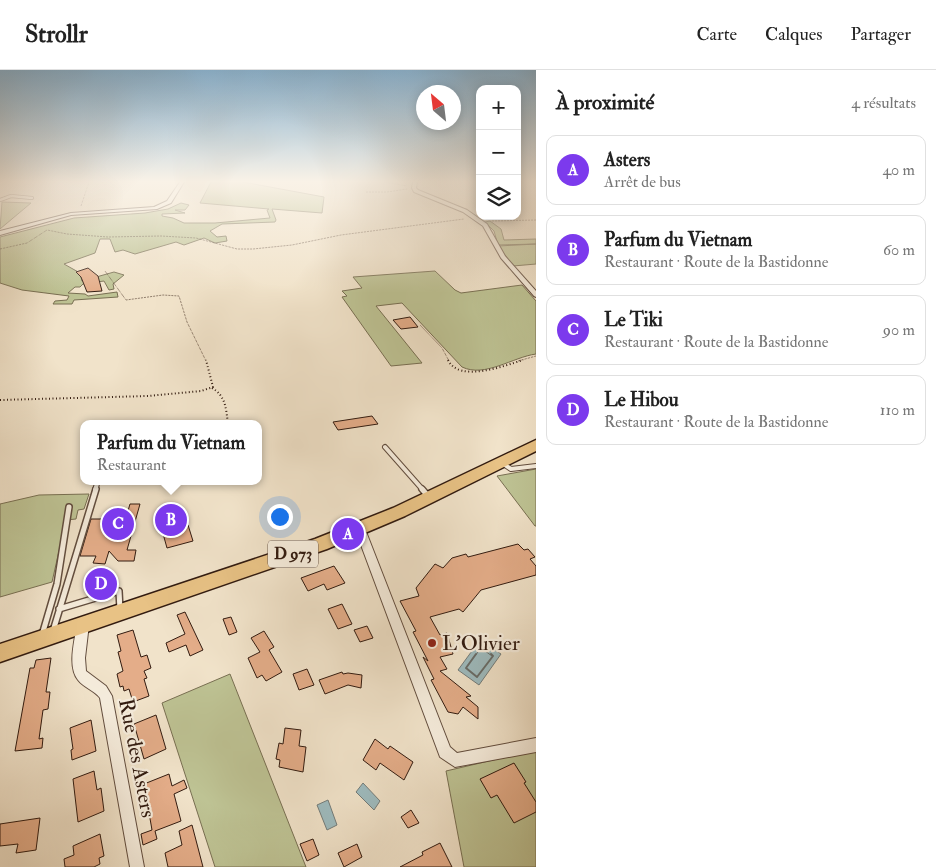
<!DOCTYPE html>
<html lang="fr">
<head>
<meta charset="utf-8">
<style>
	body { margin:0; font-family:"IM FELL Double Pica",serif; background:#f6f6f6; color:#222 }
	.controls { position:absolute; right:15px; top:15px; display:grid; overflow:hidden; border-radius:10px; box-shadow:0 2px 12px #0003 }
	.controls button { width:45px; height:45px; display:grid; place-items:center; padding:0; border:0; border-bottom:1px solid #e0e0e0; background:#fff; color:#222; font:25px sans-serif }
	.compass { position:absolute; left:416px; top:15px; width:45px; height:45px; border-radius:50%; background:#fff; box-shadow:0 2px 12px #0003; rotate:332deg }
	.you { position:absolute; left:279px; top:446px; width:18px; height:18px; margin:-12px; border:4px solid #fff; border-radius:50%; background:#1a73e8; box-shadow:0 0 0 8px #1a73e833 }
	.badge { display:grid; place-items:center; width:32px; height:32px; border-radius:50%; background:#7c3aed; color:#fff; font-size:16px; font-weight:700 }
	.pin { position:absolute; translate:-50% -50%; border:2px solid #fff; box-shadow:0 1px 5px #0006 }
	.popup { position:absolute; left:80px; top:350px; width:182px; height:65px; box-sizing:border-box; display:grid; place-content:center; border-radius:10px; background:#fff; filter:drop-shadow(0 1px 4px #0005); font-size:16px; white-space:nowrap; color:#767676 }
	.popup b { font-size:19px; color:#222 }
	.popup::after { content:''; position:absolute; left:50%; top:100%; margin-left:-10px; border:10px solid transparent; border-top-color:#fff }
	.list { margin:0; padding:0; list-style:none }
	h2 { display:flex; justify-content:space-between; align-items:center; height:65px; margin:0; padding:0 20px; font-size:21px }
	h2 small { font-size:16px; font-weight:400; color:#767676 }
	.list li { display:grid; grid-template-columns:32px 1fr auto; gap:15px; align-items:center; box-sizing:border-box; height:70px; margin:0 10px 10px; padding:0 10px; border:1px solid #e0e0e0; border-radius:10px }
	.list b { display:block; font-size:19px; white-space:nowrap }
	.list p { margin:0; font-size:16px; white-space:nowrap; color:#767676 }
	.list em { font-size:16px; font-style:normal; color:#767676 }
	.icon { flex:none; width:28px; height:28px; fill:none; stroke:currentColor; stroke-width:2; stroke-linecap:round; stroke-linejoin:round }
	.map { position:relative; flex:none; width:536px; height:797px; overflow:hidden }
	header { display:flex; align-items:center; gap:30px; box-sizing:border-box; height:70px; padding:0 25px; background:#fff; border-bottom:1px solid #e0e0e0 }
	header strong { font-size:24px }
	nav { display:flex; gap:28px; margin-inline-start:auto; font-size:18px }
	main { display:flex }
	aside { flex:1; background:#fff }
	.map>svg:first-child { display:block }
</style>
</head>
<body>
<header>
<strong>Strollr</strong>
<nav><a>Carte</a><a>Calques</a><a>Partager</a></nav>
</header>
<main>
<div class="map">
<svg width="536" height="797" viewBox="0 0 536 797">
	<rect width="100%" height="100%" fill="#f1e3ca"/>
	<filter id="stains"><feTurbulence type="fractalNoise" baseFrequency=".004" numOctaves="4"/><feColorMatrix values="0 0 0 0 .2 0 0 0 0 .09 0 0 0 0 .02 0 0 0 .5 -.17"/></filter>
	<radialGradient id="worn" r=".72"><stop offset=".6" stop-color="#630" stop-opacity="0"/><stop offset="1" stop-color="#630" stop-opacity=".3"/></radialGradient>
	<path fill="#bec394" stroke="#786f52" d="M211 112H243L324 127 322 143 272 139 276 150 275 152 222 154 210 161 217 167 226 166 227 171 215 173 204 168 184 175 176 172 135 184 123 180 115 182 110 169H100L95 183 64 194 80 203 82 211 114 202 124 205 113 214 114 219 109 220 104 211 83 214 80 217H75L68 223 85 224 88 226 117 222 118 227 74 230 72 234H53L55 231 67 230 69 226 22 220 0 213V167L74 148 145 143 168 139 181 133 189 135 185 140H175L185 143 162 144V146L173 148 184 153H215L270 148 267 140 269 139 200 133Z
		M2 132 31 133 0 159Z
		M490 151 501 159 504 170 536 169V174L498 175 494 161 485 152Z
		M536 174V194L513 196 498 176Z
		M435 201 455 220 461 223 522 215 536 231V284C513 287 485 308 462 297L402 233 376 236 422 293 391 296 342 227 347 226 342 221 362 218 353 207Z
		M536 399V456H535L497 406Z
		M89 424 84 439 78 440 76 449 66 450 52 512 0 527V434L39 425Z
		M230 604 306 797H215L162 633Z
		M536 680V797H464L446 701Z"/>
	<path fill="#9ebcc0" stroke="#737c7a" d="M480 570 501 584 479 615 458 600Z
		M363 713 380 731 374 740 356 722Z
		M328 730 337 755 327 760 317 735Z"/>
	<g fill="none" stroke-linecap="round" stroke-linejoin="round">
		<path stroke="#686c68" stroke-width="1" d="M475 586 481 578 492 586"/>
		<path stroke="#686c68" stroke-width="2" d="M476 584 466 598 477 607 493 586 491 584"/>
	</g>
	<path fill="#e4ad89" stroke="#321b10" d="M88 198 98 206 102 221 87 222 81 207 76 202Z
		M410 247 418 257 401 259 393 250Z
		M372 346 378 354 338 360 333 352Z
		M130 434H140L127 480H136L134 491H118L109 481 105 494 93 493 96 486H80L91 449H104L102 457 123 458Z
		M188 455 193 471 167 478 162 460Z
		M518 474 524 480 528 479 535 487 530 489 536 496V505L481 520 463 542 459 539 430 547 440 565 447 563 453 584 440 587 447 599 440 601 471 626 466 627 478 637V649L463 637 458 644 448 642 431 610 434 609 423 587 428 591 413 562 416 561 400 531 419 526 416 518 435 494 443 498 452 488 466 484 468 487Z
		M334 496 345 513 327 520 324 514 308 521 301 508Z
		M342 534 352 554 338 559 328 539Z
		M185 542 203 580 190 586 186 575 169 582 166 573 185 564 177 545Z
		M231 547 237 562 229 565 223 549Z
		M367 556 373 568 360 572 354 560Z
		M133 560 141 587 147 585 151 598 144 601 147 608 144 609 149 626 133 632 129 619 124 621 123 616 120 617 117 604 123 601 118 582 121 581 117 565Z
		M264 561 274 577 269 580 282 602 266 611 262 605 257 608 248 588 260 582 251 568Z
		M51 588 46 622H50L48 639 43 640 39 669 43 668 42 678 15 681 30 598H34L36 590Z
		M307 599 314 615 299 620 293 604Z
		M342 602 343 604 348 603 362 605 361 618 348 615 325 624 319 610Z
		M156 645 166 679 144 689 134 654Z
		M91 650 96 681 72 690 71 680 73 679 70 658Z
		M285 658 301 660 299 676 306 677 303 702 279 697 280 690 276 689 279 673 283 674Z
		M375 669 388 679 390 676 413 692 404 710 380 693 376 700 363 690Z
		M514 693 526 712 524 713 536 732V742L514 753 497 725 491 728 480 709Z
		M94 701 97 720 101 718 104 741 78 752 73 709Z
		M169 704 172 716 184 710 187 718 174 724 181 751 155 761 157 769 143 775 141 764 152 760 144 714Z
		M411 740 419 753 408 758 401 747Z
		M40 748 36 780 16 783 18 774 0 776V754Z
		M192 755 203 797H168L165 783 182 775 179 761Z
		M100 764 104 786 99 788 100 794 94 797H65L64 789 74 785 73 776Z
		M313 769 319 785 307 791 300 774Z
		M440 773 452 797H400L423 785 422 782Z
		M357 774 362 787 344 797 338 783Z"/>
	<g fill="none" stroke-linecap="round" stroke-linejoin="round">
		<g stroke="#624d3e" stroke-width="4">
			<path id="lane-far2" d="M0 130 11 126 32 128"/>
		</g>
		<g stroke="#624d3e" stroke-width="6">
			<path id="lane-far1" d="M385 377 423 420
				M502 393 511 399 536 396
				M95 420 98 411"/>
		</g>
		<g stroke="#624d3e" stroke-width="8">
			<path id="lane" d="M422 419 428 426
				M59 539 119 521 120 540
				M53 561 96 419
				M42 565 57 514 69 437"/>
		</g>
		<g stroke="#624d3e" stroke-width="2">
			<path id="street" d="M180 112H184L171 133 157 139 71 145 0 165V161L71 143 154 137 167 131Z
				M413 112H417L416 118 418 120 467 140 487 154 505 186 536 221V227L534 226 501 188 483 156 463 142 414 122 412 118Z
				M360 455 363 456 365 459 450 677 457 683 536 668V682L455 697 440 687 355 459 357 456Z
				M83 549 87 550 89 554 85 588 86 601 106 616 112 626 144 797H130L100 628C94 620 84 618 78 610 67 596 75 570 77 554L79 550Z"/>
		</g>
		<g stroke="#321b10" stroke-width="3">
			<path id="primary" d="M536 370V381L405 446 327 479 0 592V574L315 469 393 438Z"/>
		</g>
		<path stroke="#321b10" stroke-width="1" stroke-dasharray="0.5 1" stroke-linecap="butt" d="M385 112 407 116
			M366 122H387L407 119
			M81 136 89 112
			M492 151 536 150
			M0 179 27 173 47 160 67 164 108 167 161 166 196 168 237 179H253L292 175 341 165 464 149
			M105 201 126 230 163 225 179 226 187 252 206 291
			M420 255 442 278 449 291
			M518 291 536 286"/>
		<path stroke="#321b10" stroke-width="2" stroke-dasharray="1 2.5" stroke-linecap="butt" d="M448 290C459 313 504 296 523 290
			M212 318C226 326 226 339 228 354
			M0 330 148 326 201 321 213 317 206 290"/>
		<use href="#lane-far2" stroke="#f6eddd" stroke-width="2.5"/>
		<use href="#lane-far1" stroke="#f6eddd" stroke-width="4"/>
		<use href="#lane" stroke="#f6eddd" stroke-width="5"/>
		<use href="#street" fill="#f6eddd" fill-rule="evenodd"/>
		<use href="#primary" fill="#e8c285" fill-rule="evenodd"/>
	</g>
	<linearGradient id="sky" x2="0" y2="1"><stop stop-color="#8ab7d8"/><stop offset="0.5" stop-color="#f9f2e7"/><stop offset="1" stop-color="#f9f2e7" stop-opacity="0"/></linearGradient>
	<rect width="536" height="223" fill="url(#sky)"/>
	<circle fill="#8f2418" stroke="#f6eddd" stroke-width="2" cx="432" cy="573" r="5"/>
	<g text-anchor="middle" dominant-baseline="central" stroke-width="4.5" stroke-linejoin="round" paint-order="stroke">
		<rect fill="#f6eddd" stroke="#6d5a4e" stroke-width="1" x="268" y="470.5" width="50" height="27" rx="4"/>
		<g font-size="16" font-weight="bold" fill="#321b10">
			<text x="293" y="484">D 973</text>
		</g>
		<g font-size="21" fill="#321b10" stroke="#f6eddd" text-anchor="start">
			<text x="442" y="573">L'Olivier</text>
		</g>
		<g font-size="21" fill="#321b10" stroke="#f6eddd">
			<text transform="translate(137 688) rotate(79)">Rue des Asters</text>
		</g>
	</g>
	<rect width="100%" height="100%" filter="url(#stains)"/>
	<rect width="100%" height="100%" fill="url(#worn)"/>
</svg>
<div class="controls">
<button>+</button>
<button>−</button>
<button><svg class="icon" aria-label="layers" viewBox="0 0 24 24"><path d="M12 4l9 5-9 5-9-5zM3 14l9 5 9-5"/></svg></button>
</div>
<svg class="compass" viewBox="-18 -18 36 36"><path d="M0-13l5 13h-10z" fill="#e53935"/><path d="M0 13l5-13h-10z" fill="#767676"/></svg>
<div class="you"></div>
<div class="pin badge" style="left:348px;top:464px">A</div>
<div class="pin badge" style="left:171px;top:450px">B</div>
<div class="popup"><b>Parfum du Vietnam</b>Restaurant</div>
<div class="pin badge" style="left:118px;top:454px">C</div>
<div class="pin badge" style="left:101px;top:514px">D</div>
</div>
<aside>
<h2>À proximité<small>4 résultats</small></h2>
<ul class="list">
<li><span class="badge">A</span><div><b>Asters</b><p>Arrêt de bus</p></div><em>40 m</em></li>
<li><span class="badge">B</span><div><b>Parfum du Vietnam</b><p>Restaurant · Route de la Bastidonne</p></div><em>60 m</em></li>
<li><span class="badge">C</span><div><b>Le Tiki</b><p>Restaurant · Route de la Bastidonne</p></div><em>90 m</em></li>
<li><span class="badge">D</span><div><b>Le Hibou</b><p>Restaurant · Route de la Bastidonne</p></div><em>110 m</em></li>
</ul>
</aside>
</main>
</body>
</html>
